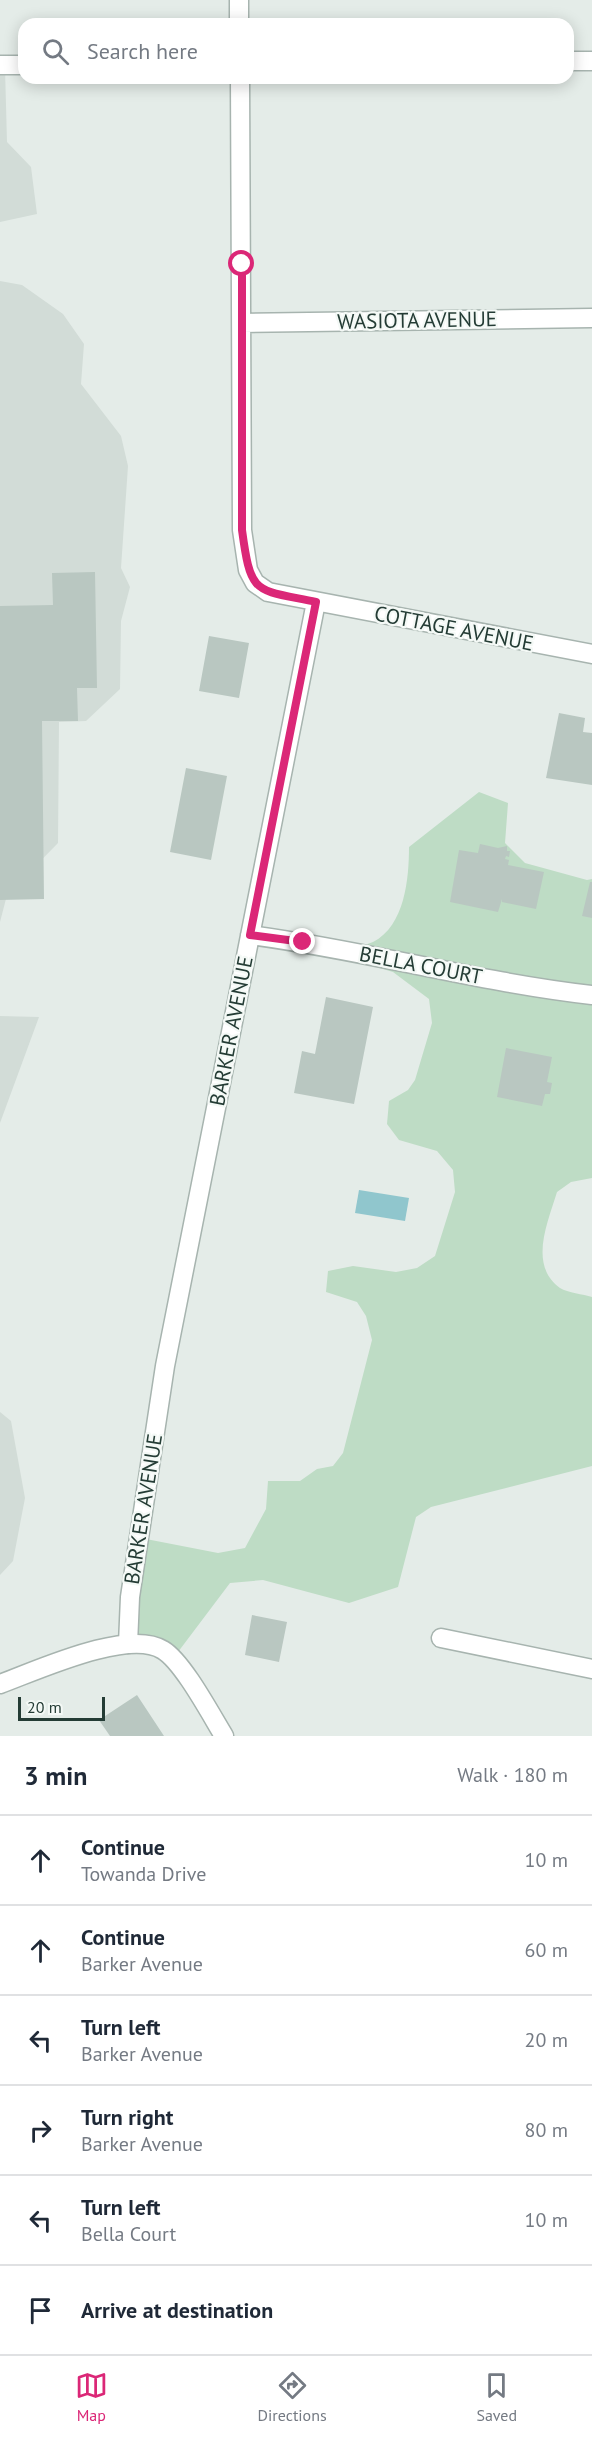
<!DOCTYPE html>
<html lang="en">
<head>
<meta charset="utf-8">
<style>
	body { margin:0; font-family:"PT Sans",sans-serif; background:#f6f6f7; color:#1f2937 }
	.scale { position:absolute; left:18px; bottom:15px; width:87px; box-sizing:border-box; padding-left:6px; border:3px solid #243c35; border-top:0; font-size:16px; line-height:21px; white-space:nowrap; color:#243c35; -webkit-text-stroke:4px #f4f9f6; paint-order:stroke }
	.stop { position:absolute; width:18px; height:18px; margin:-14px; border:4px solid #db2777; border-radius:50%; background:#fff }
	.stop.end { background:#db2777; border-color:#fff; box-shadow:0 2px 6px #0008 }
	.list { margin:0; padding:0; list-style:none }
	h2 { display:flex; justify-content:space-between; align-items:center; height:78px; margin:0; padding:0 24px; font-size:26px }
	h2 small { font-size:20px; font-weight:400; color:#747a83 }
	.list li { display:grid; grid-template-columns:39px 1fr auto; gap:18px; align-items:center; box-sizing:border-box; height:90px; padding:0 24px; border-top:2px solid #e0e1e3 }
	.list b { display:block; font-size:22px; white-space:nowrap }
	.list p { margin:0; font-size:20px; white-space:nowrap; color:#747a83 }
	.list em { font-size:20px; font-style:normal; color:#747a83 }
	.icon { flex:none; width:33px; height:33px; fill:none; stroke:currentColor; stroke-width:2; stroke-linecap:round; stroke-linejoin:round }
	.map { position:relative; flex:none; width:592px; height:1736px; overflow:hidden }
	.search { position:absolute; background:#fff; box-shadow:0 3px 15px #0003; left:18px; right:18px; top:18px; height:66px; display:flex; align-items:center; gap:15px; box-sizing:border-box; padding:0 21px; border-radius:18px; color:#747a83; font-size:22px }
	.sheet { height:618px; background:#fff }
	nav { display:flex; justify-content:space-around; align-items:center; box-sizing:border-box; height:84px; border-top:2px solid #e0e1e3; background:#fff; font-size:16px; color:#747a83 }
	nav a { display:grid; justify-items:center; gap:3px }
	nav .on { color:#db2777 }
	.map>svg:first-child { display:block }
</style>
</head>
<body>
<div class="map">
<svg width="592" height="1736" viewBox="0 0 592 1736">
	<rect width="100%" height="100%" fill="#e4ece8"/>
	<path fill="#d2dcd7" d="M0 68H5L7 142 31 167 37 214 0 222Z
		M0 281 22 285 63 314 84 344 81 384 121 436 128 466 121 568 130 587 121 621 120 689 86 721 59 722 58 843 7 895 0 922Z
		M0 1016 39 1017 0 1123Z
		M0 1412 11 1421 25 1498 13 1561 0 1575Z"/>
	<path fill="#bedcc5" d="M479 792 508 803 505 843 525 863 587 880 592 879V1178L571 1182 557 1192C548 1222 528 1265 560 1288 568 1293 583 1294 592 1297V1466L431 1507 416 1517 398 1587 349 1603 263 1580 230 1583 175 1656 133 1645 146 1539 218 1553 245 1548 266 1509 268 1481H300L317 1469 333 1466 343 1453 372 1340 366 1316 357 1302 326 1292 328 1271 353 1266 396 1272 417 1268 435 1256 455 1192 453 1170 437 1151 399 1140 387 1124 389 1101 408 1090 415 1080 432 1023 429 999 393 972 343 957 342 952C352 949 363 946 373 942 405 926 409 878 409 847Z"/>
	<path fill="#90c6cd" d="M359 1190 409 1198 405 1221 355 1213Z"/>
	<path fill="#b9c7c1" d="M95 572 97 688H77L78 721H42L44 899 0 900V606L53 605 52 573Z
		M209 636 249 643 239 698 199 691Z
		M559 713 585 718 583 732 592 733V785L546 778Z
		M186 768 227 776 211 860 170 852Z
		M480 844 498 848 507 846V851H510L509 857 506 856 505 859 509 860 508 865 544 872 536 909 502 902V899L498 912 450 902 459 850 478 853Z
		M590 882H592V918L582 916Z
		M326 997 373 1007 354 1104 294 1093 302 1051 315 1054Z
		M506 1048 552 1057 547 1082 552 1083 550 1094H545L542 1106 497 1097Z
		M252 1615 287 1622 279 1662 245 1655Z
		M137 1695 164 1736H110L99 1720Z"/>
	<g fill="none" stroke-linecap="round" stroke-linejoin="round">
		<g stroke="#a7b4af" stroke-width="21">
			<path id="minor" d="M239 0V24
				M568 61H592
				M0 65H24
				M240 78 242 530 248 570 255 583 268 592 592 654
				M242 323 592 318
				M250 935C365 950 477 982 592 995
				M441 1638 592 1669
				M128 1644 130 1597 165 1366 316 602"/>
		</g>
		<g stroke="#a7b4af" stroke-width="21">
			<path id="tertiary" d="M0 1684C36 1671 128 1628 163 1650 183 1662 211 1715 224 1736"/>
		</g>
		<use href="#minor" stroke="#fff" stroke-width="18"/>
		<use href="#tertiary" stroke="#fff" stroke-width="18"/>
	</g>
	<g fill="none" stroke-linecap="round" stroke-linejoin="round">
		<path stroke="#db2777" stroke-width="8" d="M242 264V530C251 596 254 589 316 602L250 935 303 942"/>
	</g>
	<g text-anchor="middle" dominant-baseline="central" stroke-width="4.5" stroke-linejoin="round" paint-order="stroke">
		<g font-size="21" fill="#243c35" stroke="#f4f9f6">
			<text transform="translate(417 320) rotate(-1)">WASIOTA AVENUE</text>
			<text transform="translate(454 628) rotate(11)">COTTAGE AVENUE</text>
			<text transform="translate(421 965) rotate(11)">BELLA COURT</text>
			<text transform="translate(231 1031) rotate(-79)">BARKER AVENUE</text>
			<text transform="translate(143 1509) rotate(-81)">BARKER AVENUE</text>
		</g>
	</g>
</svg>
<div class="scale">20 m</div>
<div class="stop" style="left:242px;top:264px"></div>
<div class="stop end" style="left:303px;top:942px"></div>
<div class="search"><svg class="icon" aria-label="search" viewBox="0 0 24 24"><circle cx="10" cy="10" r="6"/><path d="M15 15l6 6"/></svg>Search here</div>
</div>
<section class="sheet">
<h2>3 min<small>Walk · 180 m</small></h2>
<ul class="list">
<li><svg class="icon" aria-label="ahead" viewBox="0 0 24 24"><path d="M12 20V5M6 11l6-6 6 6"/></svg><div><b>Continue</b><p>Towanda Drive</p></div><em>10 m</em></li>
<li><svg class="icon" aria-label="ahead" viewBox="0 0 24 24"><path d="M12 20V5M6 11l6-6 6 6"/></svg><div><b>Continue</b><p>Barker Avenue</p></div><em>60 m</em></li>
<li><svg class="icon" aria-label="left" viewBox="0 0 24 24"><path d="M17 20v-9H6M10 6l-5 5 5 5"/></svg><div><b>Turn left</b><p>Barker Avenue</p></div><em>20 m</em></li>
<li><svg class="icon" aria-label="right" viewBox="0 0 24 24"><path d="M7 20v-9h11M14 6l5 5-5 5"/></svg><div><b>Turn right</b><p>Barker Avenue</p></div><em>80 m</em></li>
<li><svg class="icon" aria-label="left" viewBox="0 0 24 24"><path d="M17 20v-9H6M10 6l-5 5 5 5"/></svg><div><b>Turn left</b><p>Bella Court</p></div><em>10 m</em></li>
<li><svg class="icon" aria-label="arrive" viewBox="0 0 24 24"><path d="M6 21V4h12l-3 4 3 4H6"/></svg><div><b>Arrive at destination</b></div></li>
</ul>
</section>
<nav>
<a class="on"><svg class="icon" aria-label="map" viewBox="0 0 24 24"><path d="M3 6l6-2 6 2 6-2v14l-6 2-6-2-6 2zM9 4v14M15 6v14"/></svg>Map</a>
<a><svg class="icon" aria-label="directions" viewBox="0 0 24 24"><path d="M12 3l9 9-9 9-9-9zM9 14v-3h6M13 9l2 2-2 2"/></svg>Directions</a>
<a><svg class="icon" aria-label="saved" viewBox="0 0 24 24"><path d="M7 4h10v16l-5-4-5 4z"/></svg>Saved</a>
</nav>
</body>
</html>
